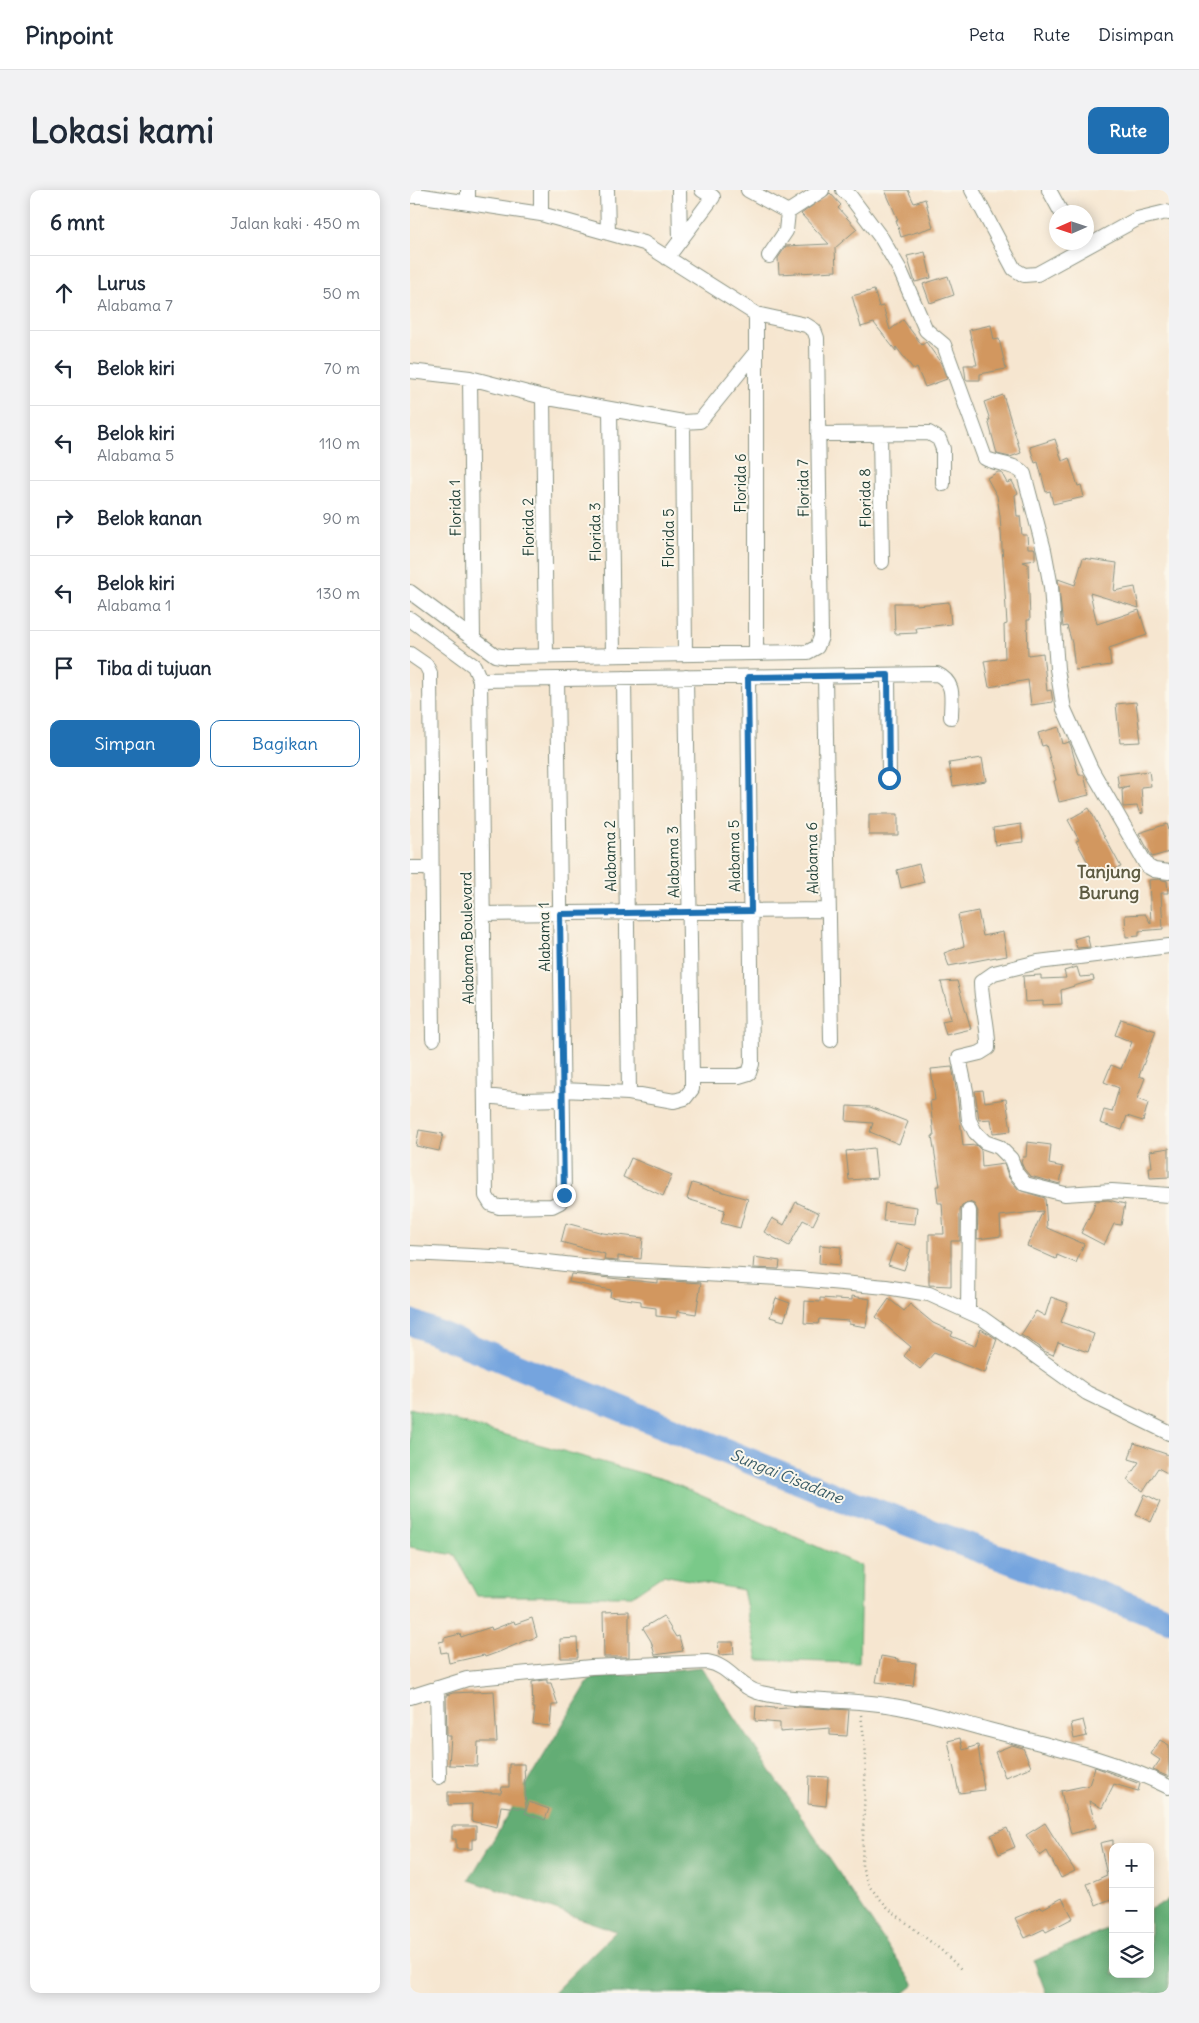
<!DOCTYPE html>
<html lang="id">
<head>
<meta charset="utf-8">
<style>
	body { margin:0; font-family:Delius,sans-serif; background:#f2f2f3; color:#1f2937 }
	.controls { position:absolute; right:15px; bottom:15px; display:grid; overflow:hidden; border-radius:10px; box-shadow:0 2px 12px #0003 }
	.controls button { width:45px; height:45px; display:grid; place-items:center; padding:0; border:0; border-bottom:1px solid #e0e1e3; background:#fff; color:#1f2937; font:25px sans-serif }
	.compass { position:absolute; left:639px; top:15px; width:45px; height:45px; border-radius:50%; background:#fff; box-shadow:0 2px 12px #0003; rotate:267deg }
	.stop { position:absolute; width:15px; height:15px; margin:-11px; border:4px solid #1f6fb2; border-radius:50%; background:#fff }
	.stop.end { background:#1f6fb2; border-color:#fff; box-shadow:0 1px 5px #0008 }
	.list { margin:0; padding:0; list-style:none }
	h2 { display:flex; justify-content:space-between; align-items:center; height:65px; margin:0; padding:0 20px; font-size:21px }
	h2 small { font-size:16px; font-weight:400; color:#747a83 }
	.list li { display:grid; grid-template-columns:32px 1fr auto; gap:15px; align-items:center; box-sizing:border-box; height:75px; padding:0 20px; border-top:1px solid #e0e1e3 }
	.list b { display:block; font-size:19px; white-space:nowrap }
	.list p { margin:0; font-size:16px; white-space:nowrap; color:#747a83 }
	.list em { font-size:16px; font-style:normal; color:#747a83 }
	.actions { display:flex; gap:10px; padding:15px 20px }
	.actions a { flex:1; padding:11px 0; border:1px solid #1f6fb2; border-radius:10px; text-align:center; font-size:18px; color:#1f6fb2 }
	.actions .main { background:#1f6fb2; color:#fff }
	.icon { flex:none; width:28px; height:28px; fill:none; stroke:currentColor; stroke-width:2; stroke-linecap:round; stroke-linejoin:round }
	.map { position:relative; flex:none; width:759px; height:1803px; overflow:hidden; border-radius:10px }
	header { display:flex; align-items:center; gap:30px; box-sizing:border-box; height:70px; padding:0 25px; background:#fff; border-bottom:1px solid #e0e1e3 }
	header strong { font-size:24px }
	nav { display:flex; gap:28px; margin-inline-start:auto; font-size:18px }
	.intro { display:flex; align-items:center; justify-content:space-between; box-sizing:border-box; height:120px; padding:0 30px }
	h1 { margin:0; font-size:35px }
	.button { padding:12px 22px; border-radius:10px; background:#1f6fb2; color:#fff; font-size:18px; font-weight:700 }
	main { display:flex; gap:30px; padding:0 30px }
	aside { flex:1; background:#fff; border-radius:10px; box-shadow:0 2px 12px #0003 }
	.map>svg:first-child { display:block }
</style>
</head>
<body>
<header>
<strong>Pinpoint</strong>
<nav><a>Peta</a><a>Rute</a><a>Disimpan</a></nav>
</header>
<div class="intro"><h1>Lokasi kami</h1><a class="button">Rute</a></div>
<main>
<aside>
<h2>6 mnt<small>Jalan kaki · 450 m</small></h2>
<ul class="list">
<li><svg class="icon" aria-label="ahead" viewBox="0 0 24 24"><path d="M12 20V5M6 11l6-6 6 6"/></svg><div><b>Lurus</b><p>Alabama 7</p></div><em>50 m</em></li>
<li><svg class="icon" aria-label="left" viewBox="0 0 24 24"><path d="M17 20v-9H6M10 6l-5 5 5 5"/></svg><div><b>Belok kiri</b></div><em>70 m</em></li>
<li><svg class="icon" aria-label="left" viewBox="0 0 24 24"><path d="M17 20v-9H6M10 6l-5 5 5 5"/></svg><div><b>Belok kiri</b><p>Alabama 5</p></div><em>110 m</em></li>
<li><svg class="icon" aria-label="right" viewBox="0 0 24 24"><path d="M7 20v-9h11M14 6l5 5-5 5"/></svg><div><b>Belok kanan</b></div><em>90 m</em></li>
<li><svg class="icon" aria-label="left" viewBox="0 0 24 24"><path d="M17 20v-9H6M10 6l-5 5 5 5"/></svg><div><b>Belok kiri</b><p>Alabama 1</p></div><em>130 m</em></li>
<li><svg class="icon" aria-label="arrive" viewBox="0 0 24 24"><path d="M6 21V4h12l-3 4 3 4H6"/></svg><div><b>Tiba di tujuan</b></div></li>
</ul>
<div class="actions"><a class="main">Simpan</a><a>Bagikan</a></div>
</aside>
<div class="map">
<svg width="759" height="1803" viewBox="0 0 759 1803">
	<rect width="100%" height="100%" fill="#fbf7ec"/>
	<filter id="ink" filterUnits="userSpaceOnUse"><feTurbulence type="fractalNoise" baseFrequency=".02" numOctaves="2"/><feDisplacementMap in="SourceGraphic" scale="10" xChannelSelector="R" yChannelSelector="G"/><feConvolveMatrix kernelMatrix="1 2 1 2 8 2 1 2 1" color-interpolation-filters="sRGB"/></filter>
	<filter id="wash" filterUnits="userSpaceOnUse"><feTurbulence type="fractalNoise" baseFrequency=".0096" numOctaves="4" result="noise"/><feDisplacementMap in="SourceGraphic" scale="20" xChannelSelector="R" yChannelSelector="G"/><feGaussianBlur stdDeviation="1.12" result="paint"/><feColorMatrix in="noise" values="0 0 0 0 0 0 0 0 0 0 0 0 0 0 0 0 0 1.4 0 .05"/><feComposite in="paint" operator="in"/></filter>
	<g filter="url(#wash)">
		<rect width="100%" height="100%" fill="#f6e6d0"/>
		<path fill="#7ac989" stroke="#4c835e" d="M0 1218 256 1290 451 1376 449 1473 348 1470 333 1400 253 1385 222 1406H67L45 1365 0 1357Z"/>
		<path fill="#63ad75" stroke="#417554" d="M291 1477 504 1795 494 1803H143L206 1741 59 1690 180 1489Z
			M759 1710V1803H636L624 1771 703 1736V1784H740V1719Z"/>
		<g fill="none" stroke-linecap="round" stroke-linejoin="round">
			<path stroke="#74a4de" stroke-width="26" d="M0 1132 430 1308 759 1430"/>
		</g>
		<g id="blocks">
			<path fill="#d2975f" d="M475 0H498L504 13 515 9 523 37 491 47 486 30H488Z
				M420 3 431 15 428 18 447 39 425 58 426 81 369 84 368 68 376 56 419 54 391 24Z
				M515 62 521 88 505 92 497 66Z
				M538 86 544 105 520 113 513 94Z
				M464 100 469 117 473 116 480 140 493 130 512 155 516 152 531 173 537 189 515 197 507 178 504 180 486 157V161L464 133 451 137 442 106Z
				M581 135 584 150 589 149 596 179 570 184V190H556L554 175H567L559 140Z
				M593 205 611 263 600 267 587 264 578 230H580L574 212Z
				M645 249 652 271 659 268 668 296 671 295 674 307 643 314 640 301 636 302 628 272 625 273 620 257Z
				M588 282H591L597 293 602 291 608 303 605 305 607 326H610L612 345H617L618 358H624L625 360V370L613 372 618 374 620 430H617L618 465 633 463 637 501 641 500 643 512 621 515 618 490 579 497 574 471 595 468 594 435 597 434 590 326 587 306 577 288Z
				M673 368 707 373 704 401 725 397 729 418 680 403 687 434 729 420 737 445 699 458 701 475 665 480 662 453 657 436 653 437 648 389 665 395Z
				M539 412 541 434 506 438 507 443 485 444 484 413H506V415Z
				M726 512 731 552 710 553 706 514Z
				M649 537 653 554 659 552 661 556 669 585H674L679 605 649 612 644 591 646 590 636 555 632 556 628 543Z
				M572 568 576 591 543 596 539 573Z
				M739 581 741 596 731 597 733 623 730 624 727 616 713 617 712 600 719 596 709 598 707 585Z
				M679 618 711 677 685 685 666 651 669 650 658 630Z
				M459 624H488V645H459Z
				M611 634 613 652 585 655 583 638Z
				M757 634 759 640V662L742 667 729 643Z
				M509 674 514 692 491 698 487 680Z
				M749 689 757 691 758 703H751L753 739 729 741V746L716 747 715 725 735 724 741 734 739 690Z
				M568 721 573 746 593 742 597 766 586 768V767L539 776 534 763 554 756 548 725Z
				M677 745 680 757 667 758 664 749Z
				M667 777 670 787 683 786 684 790 651 800 652 814 633 815V811L615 812 613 786 631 785V789L656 788 654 781Z
				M547 791 561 839 536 845 532 831 541 829 531 792Z
				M711 829 746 841 729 886 735 888 727 909 738 913 733 931 717 926 712 940 690 933 694 920 702 922 709 898 694 892 701 875 711 879 722 852 705 845Z
				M542 877 547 903 553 956 566 955 571 960 572 977 594 974 599 988 609 1000 635 1008 637 1038 674 1054 666 1073 647 1065 646 1069 617 1056 633 1021 590 1026 591 1046 567 1049 568 1021 564 1014 559 1012 552 1016 550 1020V1051H541V1096L519 1095V1044H534L532 1013H528L526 996H530L522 946H524L520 911 525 910 521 879Z
				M573 900 575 912 596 909 601 941 583 943 581 929 569 930 565 901Z
				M437 916 460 917 498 932 489 954 460 942 463 933 436 931Z
				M9 940 33 944 29 961 6 956Z
				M617 952 641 955 639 974 653 977 650 994 620 986 614 979 611 972 613 967H616Z
				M464 958 467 988 439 990 436 961Z
				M759 958V987L740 988 739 977H742L740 961Z
				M221 968 262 985 253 1006 213 987Z
				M282 993 338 1009 330 1038 311 1033 315 1020 277 1009Z
				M698 1010 715 1014 711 1035 704 1034 694 1055 671 1043 683 1020 685 1011Z
				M386 1012 409 1023 403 1035 393 1030 379 1056 354 1042 362 1028 374 1035Z
				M475 1013 507 1017 505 1034 473 1031Z
				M156 1033 193 1043 233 1048 231 1069 208 1066V1071L194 1070 195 1064 151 1052Z
				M486 1054 501 1059 494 1080 478 1075Z
				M410 1055 431 1057 430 1075 409 1073Z
				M344 1067 370 1071 369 1079 343 1078Z
				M161 1084 248 1093V1090L291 1093 286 1124 267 1121V1128L246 1126V1118L231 1116V1111L200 1107 201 1100 159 1092Z
				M442 1106 460 1109 456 1137 439 1134V1131L409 1129 408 1134 394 1133 395 1111 410 1112V1108L442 1110Z
				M641 1107 658 1113 651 1132 684 1144 678 1162 648 1152 643 1165 632 1160 630 1158V1157L611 1145 626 1121 635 1126Z
				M366 1108 380 1113 374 1131 360 1127Z
				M479 1109 494 1121 500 1114 523 1133 543 1142 541 1146 565 1156 571 1139 587 1149 575 1183 524 1163 510 1179 494 1166 501 1157 466 1127Z
				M724 1253 759 1265V1284L748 1278 733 1301 717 1290 729 1272 719 1269Z
				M735 1304 750 1312 741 1332 726 1325Z
				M219 1421V1467H194L193 1422Z
				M253 1426 266 1447 269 1446 273 1461 245 1465 241 1451 233 1438Z
				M122 1428 127 1447 112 1452 89 1462 75 1467 74 1465 39 1473 37 1462 31 1463 29 1452 34 1451V1448L50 1444 51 1447 81 1437 82 1440 104 1431 105 1434Z
				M167 1448 168 1468H151L150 1449Z
				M308 1452H323L324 1464 309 1465Z
				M471 1466 488 1469V1471L506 1473 503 1496 466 1492Z
				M134 1490H137V1493H141L148 1515H142L140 1536 123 1534 125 1518H123L122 1492Z
				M84 1501 87 1552H68L67 1576 39 1575 41 1546H37L36 1505 43 1503Z
				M346 1516 364 1518V1519L389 1517 439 1520 437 1546 420 1545V1538L370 1542V1533L345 1531Z
				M673 1530 677 1546 664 1549 661 1533Z
				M550 1548 553 1560 568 1555 574 1600 549 1603 538 1551Z
				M750 1550 759 1555V1587L743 1580 750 1570 741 1564Z
				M602 1555 613 1558 621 1577 595 1587 585 1562Z
				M99 1574H114L116 1619 91 1616 87 1637 61 1631 62 1614 38 1615V1602L91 1603 92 1597H99Z
				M685 1577 730 1594 728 1601 704 1594 692 1618 679 1611 686 1637 661 1644 651 1601 679 1595Z
				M399 1586 418 1587 416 1616 398 1614Z
				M119 1612 139 1619 135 1630 115 1623Z
				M635 1633 665 1681 651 1688 637 1661 630 1666 616 1645Z
				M42 1636H66V1649H62V1659H46V1649H42Z
				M597 1638 605 1657 589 1664 581 1645Z
				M703 1650V1708L686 1715 677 1694 697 1685 690 1653Z
				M652 1708 663 1728 636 1742 634 1739 615 1748 605 1728 631 1717 632 1719Z"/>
		</g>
	</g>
	<g filter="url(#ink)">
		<use href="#blocks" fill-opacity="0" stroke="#8a9282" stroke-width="1"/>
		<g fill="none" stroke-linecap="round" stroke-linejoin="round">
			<g stroke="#8a9282" stroke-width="16">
				<path id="minor" d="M58 0V13
					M131 0V24
					M197 0 198 43
					M269 0 270 50
					M338 0 378 22 412 0
					M433 0 440 6 472 49 490 80 516 140 534 155 575 268C587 275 605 273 614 284L634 360 641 397 647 479 654 519 681 579 737 676 744 680 759 682
					M562 0 604 79 614 85 627 84 727 29 756 22 759 23
					M639 0 651 22
					M0 6H13L131 24 234 53 346 124 396 135 404 140 407 148 411 447 407 457 398 462 97 467 85 465 0 402
					M359 66 376 41 378 22
					M257 68 303 7 292 0
					M346 124V463
					M0 181 60 188 133 207 273 232 290 231 346 162
					M60 188 63 448
					M133 207 136 466
					M200 219 203 465
					M273 232 275 464
					M408 244 519 243 529 249 533 259V294
					M470 244 472 372
					M0 429 64 476 70 490 76 1006 81 1014 89 1017 142 1016 150 1012 154 1005 147 489
					M0 464 16 475 20 483 23 849
					M478 485 479 588
					M415 486 421 850
					M276 487 282 886
					M214 488 219 903
					M70 490 527 484C546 493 541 508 541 527
					M0 678H21
					M73 724 419 720
					M759 756 628 772 584 783 571 792C571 815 579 836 578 858L570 863 549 868 556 901 559 930 565 942 575 952 589 957 601 969 606 983 615 994 655 1004 702 1001 759 1005
					M152 900 219 903 264 911 275 908 282 899V886H329L339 883 342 874 338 487
					M75 906 113 910 152 909
					M0 1063 103 1068 198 1079 388 1089 476 1097 519 1104 572 1128 677 1203 759 1243
					M558 1121 559 1021
					M27 1498 29 1587
					M0 1507 57 1489 181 1477 297 1472C319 1475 330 1499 351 1503 395 1513 440 1508 483 1516 515 1521 547 1532 579 1540 640 1556 702 1569 759 1597"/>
			</g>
			<path stroke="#8a9282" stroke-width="2.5" stroke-dasharray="1 4" stroke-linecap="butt" d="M451 1525 456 1564 452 1676 458 1695 479 1719 531 1760 551 1779"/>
			<use href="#minor" stroke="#fff" stroke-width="14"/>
		</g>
	</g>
	<g fill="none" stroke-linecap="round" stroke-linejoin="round" filter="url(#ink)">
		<path stroke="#1f6fb2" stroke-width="6" d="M154 1005 150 724 341 721 338 487 478 485 479 588"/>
	</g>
	<g text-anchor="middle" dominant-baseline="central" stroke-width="4" stroke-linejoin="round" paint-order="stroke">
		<g font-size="15" fill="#1f3d34" stroke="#fbf7ec">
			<text transform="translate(330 293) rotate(-90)">Florida 6</text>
			<text transform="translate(393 298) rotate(-91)">Florida 7</text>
			<text transform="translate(455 308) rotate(-91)">Florida 8</text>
			<text transform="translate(45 318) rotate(-91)">Florida 1</text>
			<text transform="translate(118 337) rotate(-91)">Florida 2</text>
			<text transform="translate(185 342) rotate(-91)">Florida 3</text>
			<text transform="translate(258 348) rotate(-90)">Florida 5</text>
			<text transform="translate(200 666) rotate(-91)">Alabama 2</text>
			<text transform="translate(324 666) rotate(-91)">Alabama 5</text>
			<text transform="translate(402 668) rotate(-91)">Alabama 6</text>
			<text transform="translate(263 672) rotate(-91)">Alabama 3</text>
			<text transform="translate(134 747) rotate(-91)">Alabama 1</text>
			<text transform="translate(57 748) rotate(-91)">Alabama Boulevard</text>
		</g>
		<g font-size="16" font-style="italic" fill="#395c67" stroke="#fbf7ec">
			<text transform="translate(377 1286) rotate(22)">Sungai Cisadane</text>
		</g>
		<g font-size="18" font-weight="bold" fill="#5e5c43" stroke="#fbf7ec">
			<text x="699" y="681">Tanjung<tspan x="699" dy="21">Burung</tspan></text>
		</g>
	</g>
</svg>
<div class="controls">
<button>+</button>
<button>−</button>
<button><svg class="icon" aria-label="layers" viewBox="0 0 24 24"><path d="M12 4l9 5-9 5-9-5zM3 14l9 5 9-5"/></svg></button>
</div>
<svg class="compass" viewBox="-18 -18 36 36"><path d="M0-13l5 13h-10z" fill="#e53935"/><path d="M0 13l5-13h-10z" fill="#747a83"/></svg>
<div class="stop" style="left:479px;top:588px"></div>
<div class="stop end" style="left:154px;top:1005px"></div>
</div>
</main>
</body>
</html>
